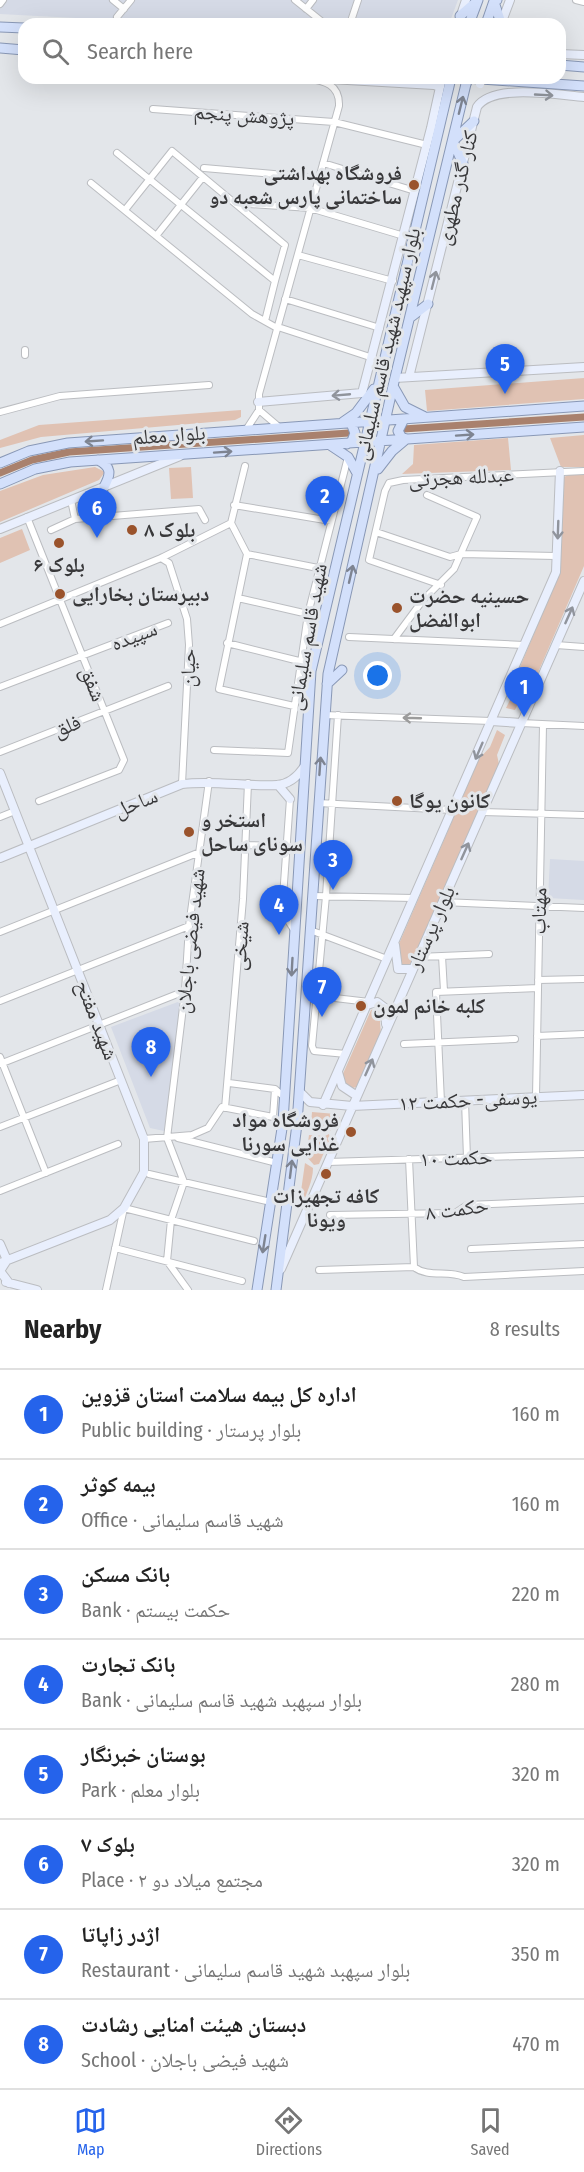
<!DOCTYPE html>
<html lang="en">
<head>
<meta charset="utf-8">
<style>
	body { margin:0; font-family:"Fira Sans Condensed","Noto Naskh Arabic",sans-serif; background:#f6f6f6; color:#222 }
	.you { position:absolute; left:378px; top:676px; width:21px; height:21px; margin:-15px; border:4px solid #fff; border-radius:50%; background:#1a73e8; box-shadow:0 0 0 9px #1a73e833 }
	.badge { display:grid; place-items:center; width:39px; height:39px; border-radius:50%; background:#2563eb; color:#fff; font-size:20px; font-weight:700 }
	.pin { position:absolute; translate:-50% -50px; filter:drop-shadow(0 2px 3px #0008) }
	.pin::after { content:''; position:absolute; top:32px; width:21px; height:18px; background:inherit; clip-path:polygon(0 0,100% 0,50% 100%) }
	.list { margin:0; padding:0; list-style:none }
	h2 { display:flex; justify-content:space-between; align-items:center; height:78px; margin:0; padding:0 24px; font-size:26px }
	h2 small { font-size:20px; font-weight:400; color:#767676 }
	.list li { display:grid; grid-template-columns:39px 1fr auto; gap:18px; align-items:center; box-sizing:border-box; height:90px; padding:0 24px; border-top:2px solid #e0e0e0 }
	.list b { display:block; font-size:22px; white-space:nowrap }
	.list p { margin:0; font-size:20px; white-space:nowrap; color:#767676 }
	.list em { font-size:20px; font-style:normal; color:#767676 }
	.icon { flex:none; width:33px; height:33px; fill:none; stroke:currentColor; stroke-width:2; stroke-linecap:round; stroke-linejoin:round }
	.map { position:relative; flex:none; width:584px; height:1290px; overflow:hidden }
	.search { position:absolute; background:#fff; box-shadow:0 6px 24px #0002; left:18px; right:18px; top:18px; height:66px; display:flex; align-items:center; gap:15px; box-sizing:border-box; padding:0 21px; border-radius:18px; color:#767676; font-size:22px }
	.sheet { height:798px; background:#fff }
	nav { display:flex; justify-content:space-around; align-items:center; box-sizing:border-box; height:84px; border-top:2px solid #e0e0e0; background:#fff; font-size:16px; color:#767676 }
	nav a { display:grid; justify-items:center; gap:3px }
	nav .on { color:#2563eb }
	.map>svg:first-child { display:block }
</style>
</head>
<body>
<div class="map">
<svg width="584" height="1290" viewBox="0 0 584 1290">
	<rect width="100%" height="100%" fill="#e3e6ea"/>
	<path fill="#d5dae6" d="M0 0H458L449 24H189L0 14Z
		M550 859 584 861V900L548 898Z
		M183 1000 164 1131 150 1128 111 1027Z"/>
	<path fill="#e0c2b3" d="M584 378V399L427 411 425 390Z
		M241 410V417L235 420 41 437 0 448V440L39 425Z
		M584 435V467H561L550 438Z
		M508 438 511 470 402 474 413 464 414 445Z
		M95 467 105 472 99 480 0 522V491L43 475Z
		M191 467 193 498 171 499 169 468Z
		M568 475H584V566L534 682 524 691 515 710 506 708 516 688 517 674 559 574 564 477Z
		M22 529 30 550 0 563V538Z
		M497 730 505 735 497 755 499 764 411 963 403 968 398 960 400 952 398 946 479 759 490 747Z
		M380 1006 385 1010 380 1022 381 1034 357 1087 348 1089 342 1076 371 1010Z
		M312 1112 336 1114 340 1118 336 1127 328 1132 311 1124Z
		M329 1134 331 1146 326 1148 319 1164 314 1165 306 1156 309 1135 325 1136Z
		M305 1163 313 1168C313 1182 306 1192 303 1205H299Z"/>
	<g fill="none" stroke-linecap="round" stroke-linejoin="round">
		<path stroke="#a9816d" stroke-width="7" d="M403 429 584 417
			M0 473 32 460 69 452 349 433"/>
		<g stroke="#bbbdc1" stroke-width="8">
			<path id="street" d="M113 0 124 9
				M295 0 325 24
				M576 0 584 2
				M0 4 3 0
				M306 9 313 0
				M117 17 131 0
				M350 24 358 0
				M153 109 334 122 427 145
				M117 153 275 281 265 321
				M323 163 415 191
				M204 168 319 178
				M91 183 252 314 277 328
				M249 204 310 208 404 236
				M125 210 172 151 285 245 275 281
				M156 236 203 177
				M298 255 393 281
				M285 299 380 328
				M278 327 373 358
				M25 350V355
				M259 410 279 427
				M0 412 60 396 209 385
				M246 430 259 410V394L339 106C340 84 324 81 307 78
				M71 500 75 519
				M234 505 331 521
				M27 517 124 760 119 770 39 801
				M231 523 245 466
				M51 530 75 519 199 509 205 520
				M376 532 450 557 461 554 556 556
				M247 554 318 568
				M161 558 169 563 187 619 189 645 182 784
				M441 585 369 560 385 491 389 483 403 480 584 471
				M238 598 308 614
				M0 624 161 558 231 523 247 554 219 689 294 706
				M349 637 524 645
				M394 639 423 600 454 569 477 517 427 495
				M227 643 299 661
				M556 645 584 647
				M0 687 168 623
				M324 715 491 721
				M338 715 326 896 312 1046 314 1051 346 1054
				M521 723 584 726
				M214 750 288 753 308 614 348 457
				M0 752 168 686
				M290 799 282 911 294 930
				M318 803 453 810
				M482 812 584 815
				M0 817 15 811
				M247 845 278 846
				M312 896 414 898
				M442 902 584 908
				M310 930 387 959
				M0 932 200 852
				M442 956 444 991
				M418 957 489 954
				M538 980 584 979
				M318 996 369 1002
				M0 1001 189 926
				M537 1036 584 1034
				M404 1044 515 1039
				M0 1057 46 1173
				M0 1064 185 991
				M229 1083 275 1089
				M536 1097 543 725
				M465 1101 467 1158
				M441 1102 436 992 538 988
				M225 1108 243 899 248 783
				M0 1127 121 1080
				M178 1138 277 1163
				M144 1139 192 1135 208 1128 222 1107 273 1117 275 1089 284 1097
				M409 1159 414 1267
				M328 1162 584 1154
				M149 1174 271 1202
				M0 1191 118 1144
				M330 1215 455 1213 467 1205 584 1200
				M115 1248 242 1281
				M471 1249 584 1244
				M414 1267C428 1278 448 1270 464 1277L584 1271
				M319 1270 414 1267
				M106 1290 124 1208 254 1241
				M188 1290 167 1261 171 1220 184 1182 167 1138 185 991 189 926 209 781"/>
		</g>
		<g stroke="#bbbdc1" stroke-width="10">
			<path id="secondary" d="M458 24 466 0
				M501 24 510 0
				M560 54 584 55
				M313 78 434 85 440 87
				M409 377 477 107C493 83 558 95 584 97
				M395 378 584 367
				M258 402 362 393 431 128 442 78
				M0 529 180 456
				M491 721 521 723
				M0 773 144 1139V1172L124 1208 110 1220 0 1263
				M278 785 290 799
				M0 858 182 784C216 780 246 787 277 785 289 784 298 776 304 767
				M395 945 398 969H413
				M367 1005 377 1002 385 1008 386 1024
				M338 1072 342 1086 357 1096
				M300 1092 310 1102 352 1106 584 1095
				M323 1105 556 572 560 471
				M0 1244 7 1260 0 1271 9 1283
				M281 1269 584 581
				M6 1282 37 1290"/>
		</g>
		<g stroke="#8998b6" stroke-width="11">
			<path id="primary" d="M497 0 494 2 501 23
				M460 16 476 2
				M469 24 478 0
				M486 24 494 1
				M0 27 24 28
				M0 48 24 50
				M560 65 584 67
				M466 78 584 86
				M463 164 453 141 474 121
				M411 317 428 304
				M393 386 405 407 423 416
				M404 419 398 431 402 438 407 439
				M343 422 356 413 374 389
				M347 444 352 441 355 433 351 423
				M330 445 348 457 357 473
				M98 460C112 467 111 474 104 487
				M0 463 29 451 68 443 584 406
				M378 469 392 451 405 440
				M0 484 35 469 70 462 584 427
				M327 684 342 670
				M257 1290 283 1122 311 671 451 78
				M276 1290 297 1124 328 674 393 386 466 84"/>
		</g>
		<use href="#street" stroke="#fff" stroke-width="6"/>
		<use href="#secondary" stroke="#e9effd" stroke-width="8"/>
		<use href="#primary" stroke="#d3e0fb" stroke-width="9"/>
		<g stroke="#bbbdc1" stroke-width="10" stroke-linecap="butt">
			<path id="secondary-bridge" d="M480 84 481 78"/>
		</g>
		<g stroke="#8998b6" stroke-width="11" stroke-linecap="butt">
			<path id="primary-bridge" d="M466 84 468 78"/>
		</g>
		<use href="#secondary-bridge" stroke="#e9effd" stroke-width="8"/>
		<use href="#primary-bridge" stroke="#d3e0fb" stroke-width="9"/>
	</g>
	<defs><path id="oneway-shaft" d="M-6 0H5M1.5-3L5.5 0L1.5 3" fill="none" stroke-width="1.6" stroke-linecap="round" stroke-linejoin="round" transform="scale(1.5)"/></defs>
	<g stroke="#90949c">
		<use href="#oneway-shaft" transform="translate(544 95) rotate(3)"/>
		<use href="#oneway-shaft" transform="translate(434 280) rotate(-76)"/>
		<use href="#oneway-shaft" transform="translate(341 395) rotate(175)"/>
		<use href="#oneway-shaft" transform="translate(558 530) rotate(92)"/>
		<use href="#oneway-shaft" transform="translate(569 615) rotate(-66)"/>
		<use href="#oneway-shaft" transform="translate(479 751) rotate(113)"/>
		<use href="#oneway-shaft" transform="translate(465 851) rotate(-66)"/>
		<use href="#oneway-shaft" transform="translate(369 1067) rotate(-66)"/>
	</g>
	<g stroke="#7e8491">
		<use href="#oneway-shaft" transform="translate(461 105) rotate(-76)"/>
		<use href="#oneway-shaft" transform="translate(465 435) rotate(-4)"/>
		<use href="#oneway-shaft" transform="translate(94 441) rotate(176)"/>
		<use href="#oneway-shaft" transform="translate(223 452) rotate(-4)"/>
		<use href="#oneway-shaft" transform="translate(351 574) rotate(-77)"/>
		<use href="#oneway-shaft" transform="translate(320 766) rotate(-86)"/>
		<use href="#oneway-shaft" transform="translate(292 967) rotate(93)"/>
		<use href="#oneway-shaft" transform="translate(291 1169) rotate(-83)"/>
		<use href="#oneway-shaft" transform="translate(264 1244) rotate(99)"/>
	</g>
	<use stroke="#9c9c9c" href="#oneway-shaft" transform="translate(412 718) rotate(-178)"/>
	<g fill="#9a532c" stroke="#e3e6ea" stroke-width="2">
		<circle cx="414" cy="185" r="6"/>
		<circle cx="132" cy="530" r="6"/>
		<circle cx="59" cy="543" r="6"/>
		<circle cx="60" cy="594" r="6"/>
		<circle cx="397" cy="608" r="6"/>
		<circle cx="397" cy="801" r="6"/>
		<circle cx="189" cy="832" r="6"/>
		<circle cx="361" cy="1006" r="6"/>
		<circle cx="351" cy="1132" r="6"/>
		<circle cx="326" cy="1174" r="6"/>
	</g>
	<g text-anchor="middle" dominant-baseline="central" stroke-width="6" stroke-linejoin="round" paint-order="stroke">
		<g font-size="21" fill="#38383a" stroke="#e3e6ea">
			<text transform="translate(244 115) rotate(4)">پژوهش پنجم</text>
			<text transform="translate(457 188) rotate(-76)">کنار گذر مطهری</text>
			<text transform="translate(387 344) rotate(-77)">بلوار سپهبد شهید قاسم سلیمانی</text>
			<text transform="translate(169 435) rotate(-4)">بلوار معلم</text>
			<text transform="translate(461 477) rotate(-3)">عبدلله هجرتی</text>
			<text transform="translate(134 636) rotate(-21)">سپیده</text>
			<text transform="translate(307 637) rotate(-80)">شهید قاسم سلیمانی</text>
			<text transform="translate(188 668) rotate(-89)">حیان</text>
			<text transform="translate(93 684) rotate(68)">شفق</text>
			<text transform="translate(67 726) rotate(-22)">فلق</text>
			<text transform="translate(136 803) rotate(-22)">ساحل</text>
			<text transform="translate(539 911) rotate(-89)">مهتاب</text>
			<text transform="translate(431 928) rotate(-66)">بلوار پرستار</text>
			<text transform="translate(190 941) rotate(-84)">شهید فیضی باجلان</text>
			<text transform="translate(240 946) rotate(-86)">شیخی</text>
			<text transform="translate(97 1020) rotate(69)">شهید مفتح</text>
			<text transform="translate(468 1100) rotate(-3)">یوسفی- حکمت ۱۲</text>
			<text transform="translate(456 1158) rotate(-2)">حکمت ۱۰</text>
			<text transform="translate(457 1209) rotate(-8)">حکمت ۸</text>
		</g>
		<g font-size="21" font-weight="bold" fill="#38383a" stroke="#e3e6ea" text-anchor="start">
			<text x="402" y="173" text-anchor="end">فروشگاه بهداشتی<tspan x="402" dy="24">ساختمانی پارس شعبه دو</tspan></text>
			<text x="144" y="530">بلوک ۸</text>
			<text x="59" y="565" text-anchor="middle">بلوک ۶</text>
			<text x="72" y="594">دبیرستان بخارایی</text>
			<text x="409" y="596">حسینیه حضرت<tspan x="409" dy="24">ابوالفضل</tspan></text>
			<text x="409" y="801">کانون یوگا</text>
			<text x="201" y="820">استخر و<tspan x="201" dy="24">سونای ساحل</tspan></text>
			<text x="373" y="1006">کلبه خانم لمون</text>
			<text x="339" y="1120" text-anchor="end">فروشگاه مواد<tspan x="339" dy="24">غذایی سورنا</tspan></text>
			<text x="326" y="1196" text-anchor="middle">کافه تجهیزات<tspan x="326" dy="24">ویونا</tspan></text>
		</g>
	</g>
</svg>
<div class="you"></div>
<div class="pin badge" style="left:524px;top:717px">1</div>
<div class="pin badge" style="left:325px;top:526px">2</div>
<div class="pin badge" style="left:333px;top:890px">3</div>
<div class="pin badge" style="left:279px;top:935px">4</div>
<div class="pin badge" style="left:505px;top:394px">5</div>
<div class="pin badge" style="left:97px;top:538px">6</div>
<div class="pin badge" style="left:322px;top:1017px">7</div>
<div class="pin badge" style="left:151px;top:1077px">8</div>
<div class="search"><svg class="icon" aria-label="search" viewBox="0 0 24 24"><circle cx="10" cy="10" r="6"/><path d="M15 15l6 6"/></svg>Search here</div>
</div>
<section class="sheet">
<h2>Nearby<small>8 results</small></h2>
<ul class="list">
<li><span class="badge">1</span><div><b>اداره کل بیمه سلامت استان قزوین</b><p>Public building · بلوار پرستار</p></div><em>160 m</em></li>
<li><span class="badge">2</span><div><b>بیمه کوثر</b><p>Office · شهید قاسم سلیمانی</p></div><em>160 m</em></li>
<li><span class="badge">3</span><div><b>بانک مسکن</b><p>Bank · حکمت بیستم</p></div><em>220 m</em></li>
<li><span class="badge">4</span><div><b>بانک تجارت</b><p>Bank · بلوار سپهبد شهید قاسم سلیمانی</p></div><em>280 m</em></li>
<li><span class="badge">5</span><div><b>بوستان خبرنگار</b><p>Park · بلوار معلم</p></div><em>320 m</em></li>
<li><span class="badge">6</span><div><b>بلوک ۷</b><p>Place · مجتمع میلاد دو ۲</p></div><em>320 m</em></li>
<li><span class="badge">7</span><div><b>اژدر زاپاتا</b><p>Restaurant · بلوار سپهبد شهید قاسم سلیمانی</p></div><em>350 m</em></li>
<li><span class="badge">8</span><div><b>دبستان هیئت امنایی رشادت</b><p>School · شهید فیضی باجلان</p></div><em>470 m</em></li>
</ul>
</section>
<nav>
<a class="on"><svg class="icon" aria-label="map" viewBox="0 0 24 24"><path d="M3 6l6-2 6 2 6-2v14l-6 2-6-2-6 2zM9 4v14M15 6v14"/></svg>Map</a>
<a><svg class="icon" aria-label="directions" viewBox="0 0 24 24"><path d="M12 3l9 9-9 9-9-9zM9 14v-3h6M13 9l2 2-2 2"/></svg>Directions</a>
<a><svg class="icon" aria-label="saved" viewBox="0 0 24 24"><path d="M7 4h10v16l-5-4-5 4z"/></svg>Saved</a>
</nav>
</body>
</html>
